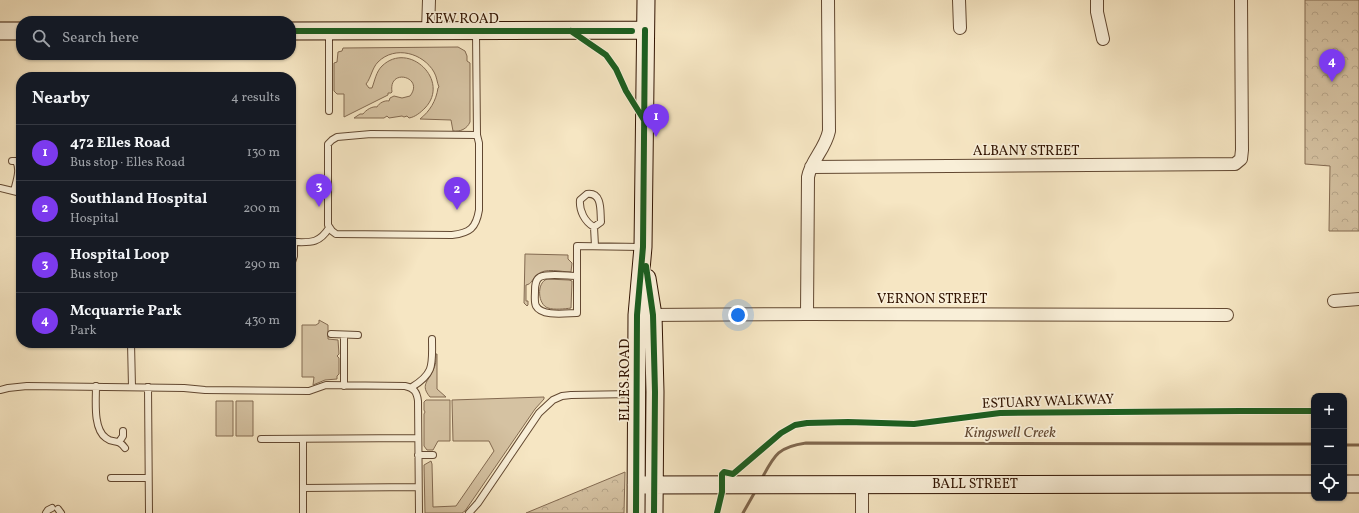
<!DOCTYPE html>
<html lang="en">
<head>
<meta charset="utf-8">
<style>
	body { margin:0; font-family:Vollkorn,serif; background:#242831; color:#f1f3f6 }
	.controls { position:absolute; right:12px; bottom:12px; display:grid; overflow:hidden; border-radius:8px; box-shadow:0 1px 3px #0004 }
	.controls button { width:36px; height:36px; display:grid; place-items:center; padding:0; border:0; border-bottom:1px solid #363941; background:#171b24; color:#f1f3f6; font:20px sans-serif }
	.you { position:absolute; left:738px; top:315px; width:14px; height:14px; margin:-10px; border:3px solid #fff; border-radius:50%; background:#1a73e8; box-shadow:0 0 0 6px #1a73e833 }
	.badge { display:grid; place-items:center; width:26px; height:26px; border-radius:50%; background:#7c3aed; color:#fff; font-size:13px; font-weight:700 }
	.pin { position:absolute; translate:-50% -33px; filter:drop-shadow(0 1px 2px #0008) }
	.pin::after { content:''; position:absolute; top:21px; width:14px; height:12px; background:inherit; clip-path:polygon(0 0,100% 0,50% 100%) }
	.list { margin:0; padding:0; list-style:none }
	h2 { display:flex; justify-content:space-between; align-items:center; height:52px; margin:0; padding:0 16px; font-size:17px }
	h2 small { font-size:13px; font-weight:400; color:#9ea1a6 }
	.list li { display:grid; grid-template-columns:26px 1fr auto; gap:12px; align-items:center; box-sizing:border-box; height:56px; padding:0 16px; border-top:1px solid #363941 }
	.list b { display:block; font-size:15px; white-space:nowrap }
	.list p { margin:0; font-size:13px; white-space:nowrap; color:#9ea1a6 }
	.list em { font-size:13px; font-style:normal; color:#9ea1a6 }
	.icon { flex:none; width:22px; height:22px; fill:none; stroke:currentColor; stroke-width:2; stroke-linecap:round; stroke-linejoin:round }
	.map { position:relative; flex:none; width:1359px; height:513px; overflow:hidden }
	.search { position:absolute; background:#171b24; box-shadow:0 1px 3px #0004; left:16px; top:16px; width:280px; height:44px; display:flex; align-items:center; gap:10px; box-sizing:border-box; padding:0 14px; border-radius:16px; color:#9ea1a6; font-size:15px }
	.panel { position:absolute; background:#171b24; box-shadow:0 1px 3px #0004; left:16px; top:72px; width:280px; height:276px; border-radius:16px }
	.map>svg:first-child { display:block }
</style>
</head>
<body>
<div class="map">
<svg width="1359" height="513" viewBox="0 0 1359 513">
	<defs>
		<pattern id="park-crowns" width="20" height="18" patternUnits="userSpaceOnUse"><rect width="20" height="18" fill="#d5c2a2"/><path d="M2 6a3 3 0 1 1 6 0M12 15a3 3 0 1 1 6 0" fill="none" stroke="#b7a68a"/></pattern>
	</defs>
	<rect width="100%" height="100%" fill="#f6e6c3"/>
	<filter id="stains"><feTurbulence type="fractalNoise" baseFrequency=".005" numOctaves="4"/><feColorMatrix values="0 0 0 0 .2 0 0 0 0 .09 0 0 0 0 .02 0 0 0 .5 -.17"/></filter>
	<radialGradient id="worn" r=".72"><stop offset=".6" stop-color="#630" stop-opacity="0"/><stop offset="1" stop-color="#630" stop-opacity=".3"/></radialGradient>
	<path fill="#d5c2a2" stroke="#836a51" d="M458 47 465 51 467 56V61L470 63V122C467 129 460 132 453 131L451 120 420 119C430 111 436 101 438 88L439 87C437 83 437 77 434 72 423 53 395 45 378 62 372 68 371 78 366 84L369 88H372C375 80 376 72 382 66 409 40 451 81 425 108 420 113 415 117 409 118L407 116 404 117 402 116 389 118 387 116 384 118H354L360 114H363C366 110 372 106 377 107 379 103 385 100 389 101L390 98 394 96 402 98 410 96C425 77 388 67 392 92L391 93H388V95L344 117V94H337L334 91V63L337 62 338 52 342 51 343 48Z
		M525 254 568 255V259L572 263 571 272C561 272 545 267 537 275 532 279 532 284 526 285V301H528V305L527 306 524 303Z
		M547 279 569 280 572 281 571 308C565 309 554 310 548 308 538 305 536 283 547 279Z
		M319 320 328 325V339L338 340 339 354 337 356 339 358V374L337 376V379L325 380 313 385 314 377H302V325H316L319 323Z
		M436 354H437V389L446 397H430C420 385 428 382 433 370 436 365 436 360 436 354Z
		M544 397V399L535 409 465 511 462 513H425L424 465 431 461 432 464 433 507 456 506 494 451 489 441H453L452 400Z
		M426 400H450V441H438L433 450H427L424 446V414L425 412 424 410V402Z
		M216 401H233V436H216Z
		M236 401H253V436H236Z"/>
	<path fill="url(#park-crowns)" stroke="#836a51" d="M1305 0H1359V231H1329L1330 166 1305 164Z
		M625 472 624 513H526Z"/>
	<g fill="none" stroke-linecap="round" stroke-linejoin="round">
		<path stroke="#7f664d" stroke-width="3" d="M1344 445H1359
			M761 480C774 456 777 447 806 443L1314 444
			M743 513 756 490"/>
		<g stroke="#624831" stroke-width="8">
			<path id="lane" d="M329 33V111
				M476 33 477 135 479 143V210C476 228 470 233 452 235L336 234 332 231 328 225V144L332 140 337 137 371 134 477 135
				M12 161H16C21 170 16 182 14 191
				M0 188 21 193
				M587 194C603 192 600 212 601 222L594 227C585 222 579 211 580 200Z
				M594 227 595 246
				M291 242C309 242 318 245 329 228
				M291 265 294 256V242
				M577 276C568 276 548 273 540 277 535 280 535 286 535 291 535 296 534 302 536 306 542 317 567 313 577 313V246L641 247
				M331 334 358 335
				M131 343 132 387
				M96 386C96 401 93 429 106 438 113 444 118 438 125 448
				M344 386V335
				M148 387 149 513
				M412 387C435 373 432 364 432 339
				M0 390 8 388 27 386 184 388 205 390 309 391 326 385 405 386C414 388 417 392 418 401L419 513
				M261 439 418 438
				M119 442 123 436V431
				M418 455H433
				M111 478H148
				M303 488 418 487
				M58 509 61 513
				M46 513 48 510 52 508
				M303 513V439
				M469 513 478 503 539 413 553 400 562 396 571 395 635 394"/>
		</g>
		<g stroke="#624831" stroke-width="14">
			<path id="street" d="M959 0 960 28
				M1097 0V12L1103 39
				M428 31 429 0
				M811 167 1235 164 1241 159 1242 150 1241 0
				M1334 301 1359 299
				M807 314 808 177C811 160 825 150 829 131L828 0
				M646 315 807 314 1227 315
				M862 513V484"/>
		</g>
		<g stroke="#311300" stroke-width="19">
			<path id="secondary" d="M0 31H21
				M291 31 645 30
				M647 278 653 315 655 392 654 513
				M1344 484H1359
				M636 485 1314 484
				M636 513 637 315 643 247 646 0"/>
		</g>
		<use href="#lane" stroke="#f9efd8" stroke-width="6"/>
		<use href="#street" stroke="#f9efd8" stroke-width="12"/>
		<use href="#secondary" stroke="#f9efd8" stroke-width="17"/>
		<g stroke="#f9efd8" stroke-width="8">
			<path id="cycleway" d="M291 31H632
				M571 31 606 55 616 69 626 91 644 120
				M646 266 653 315 655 392 654 513
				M636 513 637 315 643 247 645 30
				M717 513 722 492V474L724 472 733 474 781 433 795 425 807 423 848 422 914 424 1000 413 1240 411H1314"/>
		</g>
		<use href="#cycleway" stroke="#1b5e20" stroke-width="6"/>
	</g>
	<g text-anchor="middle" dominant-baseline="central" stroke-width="3.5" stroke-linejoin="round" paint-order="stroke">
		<g font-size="14" fill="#311300" stroke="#f9efd8">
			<text x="462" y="19">KEW ROAD</text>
			<text x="1026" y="151">ALBANY STREET</text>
			<text x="932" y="299">VERNON STREET</text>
			<text transform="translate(625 380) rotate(-90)">ELLES ROAD</text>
			<text transform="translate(1048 402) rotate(-2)">ESTUARY WALKWAY</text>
			<text x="975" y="484">BALL STREET</text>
		</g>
		<g font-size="15" font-style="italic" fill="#654b34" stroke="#f9efd8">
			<text x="1010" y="433">Kingswell Creek</text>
		</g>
	</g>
	<rect width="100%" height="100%" filter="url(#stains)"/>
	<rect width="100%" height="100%" fill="url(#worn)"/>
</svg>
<div class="controls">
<button>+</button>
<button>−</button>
<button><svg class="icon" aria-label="locate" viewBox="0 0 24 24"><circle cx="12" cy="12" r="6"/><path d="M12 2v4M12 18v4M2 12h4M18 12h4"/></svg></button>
</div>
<div class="you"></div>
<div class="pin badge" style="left:656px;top:137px">1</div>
<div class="pin badge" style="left:457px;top:210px">2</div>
<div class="pin badge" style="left:319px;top:207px">3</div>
<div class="pin badge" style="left:1332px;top:82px">4</div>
<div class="search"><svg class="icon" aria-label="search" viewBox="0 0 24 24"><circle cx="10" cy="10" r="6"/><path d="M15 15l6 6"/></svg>Search here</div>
<section class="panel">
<h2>Nearby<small>4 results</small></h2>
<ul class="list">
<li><span class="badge">1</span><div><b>472 Elles Road</b><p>Bus stop · Elles Road</p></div><em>130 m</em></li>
<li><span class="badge">2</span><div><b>Southland Hospital</b><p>Hospital</p></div><em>200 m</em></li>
<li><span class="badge">3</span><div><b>Hospital Loop</b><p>Bus stop</p></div><em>290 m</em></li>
<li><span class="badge">4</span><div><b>Mcquarrie Park</b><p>Park</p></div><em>430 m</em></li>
</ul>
</section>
</div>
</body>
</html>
